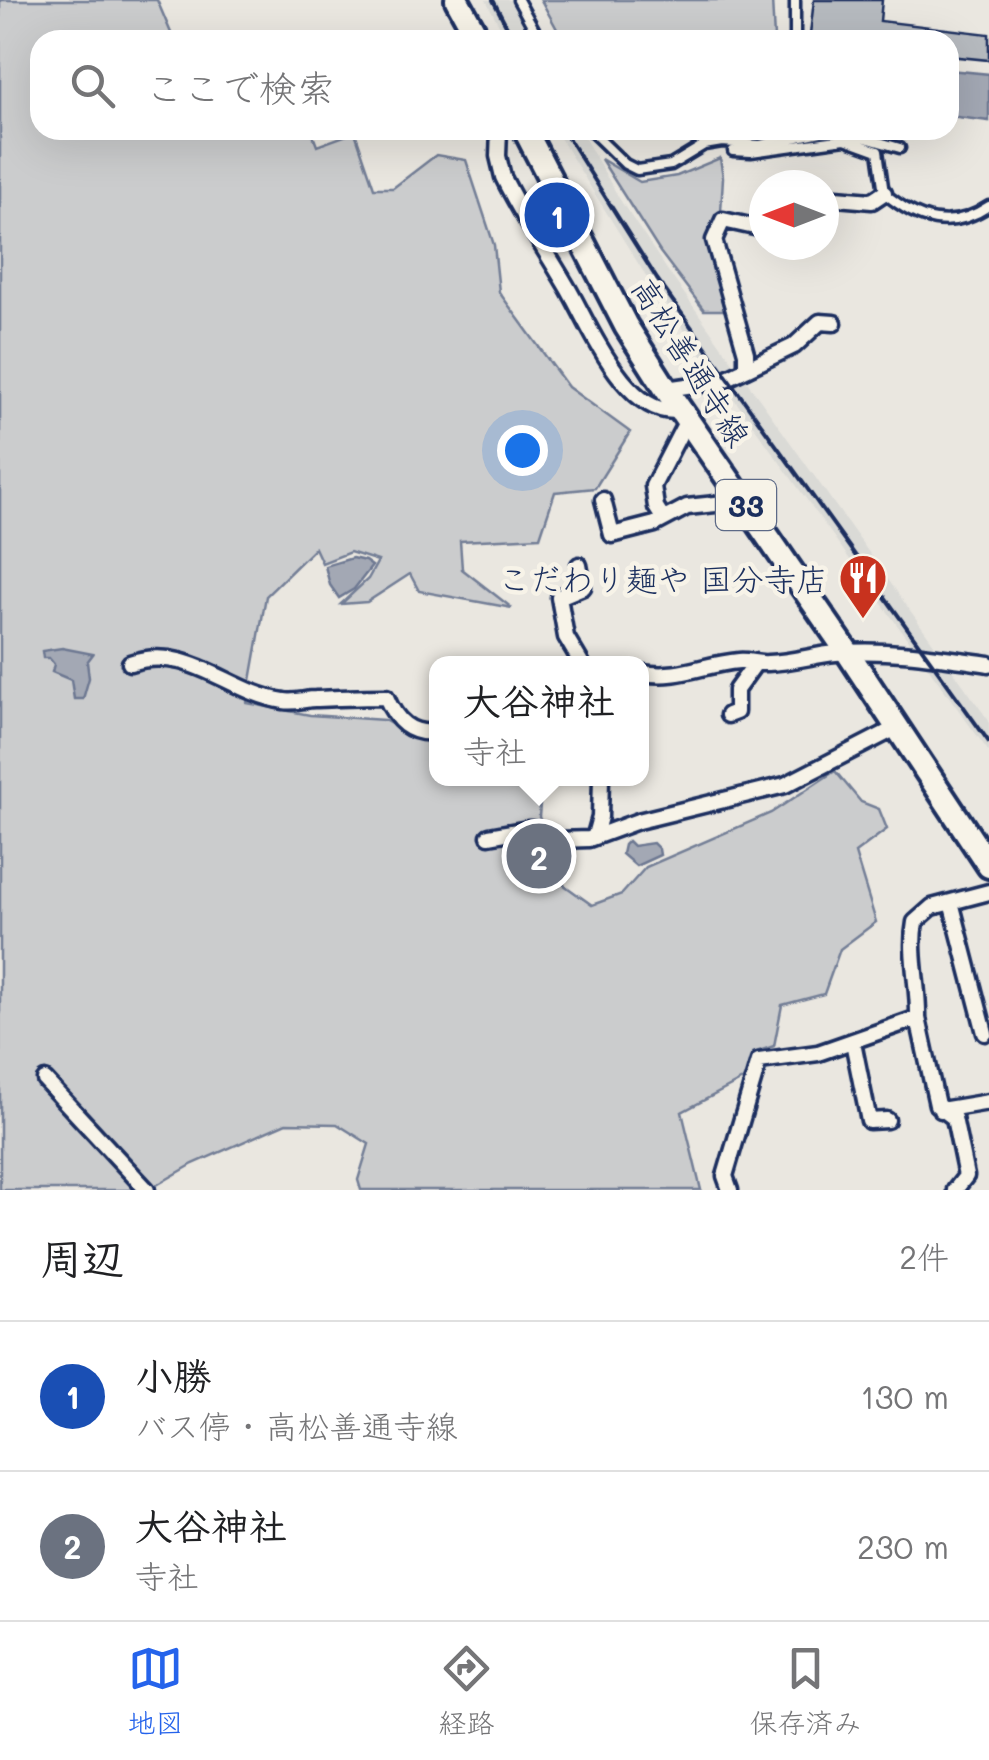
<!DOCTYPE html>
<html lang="ja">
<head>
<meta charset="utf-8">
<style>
	body { margin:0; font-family:Mali,"Klee One",sans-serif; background:#f6f6f6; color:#202124 }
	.compass { position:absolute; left:749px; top:170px; width:90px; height:90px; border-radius:50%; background:#fff; box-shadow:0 10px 40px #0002; rotate:270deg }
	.you { position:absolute; left:522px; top:450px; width:35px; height:35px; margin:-25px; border:8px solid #fff; border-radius:50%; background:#1a73e8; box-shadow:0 0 0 15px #1a73e833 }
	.badge { display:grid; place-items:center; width:65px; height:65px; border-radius:50%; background:#2563eb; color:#fff; font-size:32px; font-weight:700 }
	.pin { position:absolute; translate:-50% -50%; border:5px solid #fff; box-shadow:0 2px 10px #0006 }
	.popup { position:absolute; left:429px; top:656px; width:220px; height:130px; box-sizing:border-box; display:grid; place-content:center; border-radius:20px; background:#fff; filter:drop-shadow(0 2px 8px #0005); font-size:32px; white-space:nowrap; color:#757577 }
	.popup b { font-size:38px; color:#202124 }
	.popup::after { content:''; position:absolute; left:50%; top:100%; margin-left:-20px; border:20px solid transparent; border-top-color:#fff }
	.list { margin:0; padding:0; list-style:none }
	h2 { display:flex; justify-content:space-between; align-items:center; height:130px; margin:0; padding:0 40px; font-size:42px }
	h2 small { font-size:32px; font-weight:400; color:#757577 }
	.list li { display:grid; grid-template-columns:65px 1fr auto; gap:30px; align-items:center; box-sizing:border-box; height:150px; padding:0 40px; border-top:2px solid #e0e0e0 }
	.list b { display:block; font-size:38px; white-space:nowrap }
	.list p { margin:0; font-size:32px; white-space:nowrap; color:#757577 }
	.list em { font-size:32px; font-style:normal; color:#757577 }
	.icon { flex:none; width:55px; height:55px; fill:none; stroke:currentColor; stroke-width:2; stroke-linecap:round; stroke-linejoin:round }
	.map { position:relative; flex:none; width:989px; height:1190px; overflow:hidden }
	.search { position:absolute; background:#fff; box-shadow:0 10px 40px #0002; left:30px; right:30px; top:30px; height:110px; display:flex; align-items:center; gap:25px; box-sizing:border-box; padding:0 35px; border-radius:30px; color:#757577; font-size:38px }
	.sheet { height:430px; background:#fff }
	nav { display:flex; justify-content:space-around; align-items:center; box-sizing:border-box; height:140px; border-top:2px solid #e0e0e0; background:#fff; font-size:28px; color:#757577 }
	nav a { display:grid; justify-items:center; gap:5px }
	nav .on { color:#2563eb }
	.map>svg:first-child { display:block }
</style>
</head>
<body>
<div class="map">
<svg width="989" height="1190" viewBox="0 0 989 1190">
	<rect width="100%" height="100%" fill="#eae7e0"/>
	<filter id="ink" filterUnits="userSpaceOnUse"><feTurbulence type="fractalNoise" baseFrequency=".01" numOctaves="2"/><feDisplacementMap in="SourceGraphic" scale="20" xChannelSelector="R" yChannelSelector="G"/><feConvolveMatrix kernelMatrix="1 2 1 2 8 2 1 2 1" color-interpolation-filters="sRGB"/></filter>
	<g filter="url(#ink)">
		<path fill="#dadad6" d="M486 0H511L532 40H507Z
			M555 130H580L622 203 668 271 989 721V752L651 284Z"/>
		<path fill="#cbcccd" stroke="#737e96" stroke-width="2.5" d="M0 0H157L174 40H40V130H311L317 146 355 132 374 188H393L436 155 466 160 494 245 499 292 568 387 630 432 595 488 555 492 540 537 460 541 462 569 512 608 419 591 410 574 367 602 341 604 368 579 378 561 350 552 322 563 315 548 266 596 247 703 310 715 384 720 414 737 436 734V778L542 779 539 817 564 885 592 905 622 894 646 867 771 813 835 771 861 802 879 809 887 829 855 853 876 922 840 949 824 994 782 1005 774 1046 753 1053 748 1077 682 1112 701 1190H361L358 1180 369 1144 337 1124 286 1123 193 1164 148 1190H0Z
			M541 0H772L774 39 563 40Z
			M621 130H708C679 141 649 144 621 130Z
			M720 158 723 177 721 212 710 245 724 310H704L660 252 601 159 640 182 677 176Z"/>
		<path fill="#a3a8b4" stroke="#6d7892" stroke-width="2.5" d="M949 70 989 74V121L949 116Z
			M352 558 365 561 372 566 354 589 339 598 330 585 325 566Z
			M62 648 93 654 87 662 89 678 83 699H74L71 680 52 672 54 664 49 658H43L42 651Z
			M628 841 633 846 653 843 659 849 660 855 636 866 622 854 624 845Z"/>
		<path fill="#b6babf" stroke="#1b2f5e" stroke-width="2.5" d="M814 0H882L880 21 989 34V60L949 56V40H856L810 34Z"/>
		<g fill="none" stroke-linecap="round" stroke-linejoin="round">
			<g stroke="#1b2f5e" stroke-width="15">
				<path id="lane" d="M518 0 540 40
					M795 40V0
					M590 130 625 164 637 170 671 165 704 145 722 142 760 145 821 132H845L900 148
					M733 151 751 152 845 139 878 151 884 193C918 221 950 232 989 206"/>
			</g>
			<g stroke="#1b2f5e" stroke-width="21">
				<path id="street" d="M499 130 498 156 503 177C521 214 545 249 566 285 588 321 626 420 680 410
					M824 197 872 201 884 193
					M746 369V353L714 240 723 220 759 228 762 226 764 217
					M666 389 721 381 794 346 820 322 834 323
					M603 500 612 535 655 524 687 507 744 501
					M663 518 656 507 653 486 687 420
					M579 565 583 587 559 597 566 637 582 664
					M130 663C189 643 229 693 284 701 295 703 305 699 315 699 339 698 362 697 386 697 396 721 410 735 436 732
					M642 673C682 679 702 664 739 661 749 660 757 664 768 663 793 662 814 655 836 653 886 648 940 657 989 664
					M728 715 736 712V690L754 665
					M595 835 600 817 601 778
					M489 836 528 829 539 830 558 840 589 839 638 821 785 785 896 728
					M951 902 985 1033
					M918 1018 937 1105 954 1118 966 1176 955 1190
					M853 1042 869 1121 887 1120
					M45 1080 147 1190
					M941 1110 989 1102
					M730 1190 725 1176 759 1061 818 1053 918 1018C919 986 909 954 915 922L932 907 989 892"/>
			</g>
			<g stroke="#1b2f5e" stroke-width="30">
				<path id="primary" d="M457 0 479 40
					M525 130 626 326 666 389 848 653 989 866"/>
			</g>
			<use href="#lane" stroke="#f7f3e8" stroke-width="8"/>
			<use href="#street" stroke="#f7f3e8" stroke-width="14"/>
			<use href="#primary" stroke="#f7f3e8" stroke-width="22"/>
			<path stroke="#1b2f5e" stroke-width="4" d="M493 0 514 40
				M563 130 657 279 989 742"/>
		</g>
	</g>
	<defs>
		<g id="restaurant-pin" transform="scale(2.5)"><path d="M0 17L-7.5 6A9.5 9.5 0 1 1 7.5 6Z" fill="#c8321e" stroke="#f7f3e8"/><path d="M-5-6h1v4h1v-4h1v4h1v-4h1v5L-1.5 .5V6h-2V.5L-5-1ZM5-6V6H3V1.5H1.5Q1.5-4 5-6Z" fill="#fff"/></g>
	</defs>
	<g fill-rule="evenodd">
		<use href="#restaurant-pin" x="863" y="578"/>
	</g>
	<g text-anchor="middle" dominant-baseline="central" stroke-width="9" stroke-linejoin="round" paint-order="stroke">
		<rect fill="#f7f3e8" stroke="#5d6a87" stroke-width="2.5" x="716" y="480" width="60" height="50" rx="8"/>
		<g font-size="30" font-weight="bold" fill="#1b2f5e">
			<text x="746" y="505">33</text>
		</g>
		<g font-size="32" fill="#1b2f5e" stroke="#f7f3e8">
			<text transform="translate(692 361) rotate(58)">高松善通寺線</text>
		</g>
		<g font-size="32" fill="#1b2f5e" stroke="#f7f3e8" text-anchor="end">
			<text x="828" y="578">こだわり麺や 国分寺店</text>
		</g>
	</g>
</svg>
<svg class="compass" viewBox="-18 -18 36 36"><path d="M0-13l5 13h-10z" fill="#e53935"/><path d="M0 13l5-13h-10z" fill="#757577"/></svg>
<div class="you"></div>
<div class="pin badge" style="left:557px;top:215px;background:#1a4fb4">1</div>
<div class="pin badge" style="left:539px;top:856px;background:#6b7280">2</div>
<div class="popup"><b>大谷神社</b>寺社</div>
<div class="search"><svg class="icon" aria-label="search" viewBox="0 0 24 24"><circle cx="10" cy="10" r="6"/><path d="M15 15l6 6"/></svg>ここで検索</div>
</div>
<section class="sheet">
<h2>周辺<small>2件</small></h2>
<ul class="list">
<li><span class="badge" style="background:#1a4fb4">1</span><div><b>小勝</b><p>バス停 · 高松善通寺線</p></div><em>130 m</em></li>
<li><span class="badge" style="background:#6b7280">2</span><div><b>大谷神社</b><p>寺社</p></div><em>230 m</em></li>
</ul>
</section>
<nav>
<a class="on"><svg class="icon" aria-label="map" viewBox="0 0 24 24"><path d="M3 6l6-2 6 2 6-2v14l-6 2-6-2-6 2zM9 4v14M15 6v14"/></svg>地図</a>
<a><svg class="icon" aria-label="directions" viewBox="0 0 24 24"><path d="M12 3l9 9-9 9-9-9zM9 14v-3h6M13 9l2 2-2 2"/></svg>経路</a>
<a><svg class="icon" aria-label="saved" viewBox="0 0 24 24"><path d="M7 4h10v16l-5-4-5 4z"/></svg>保存済み</a>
</nav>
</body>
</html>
